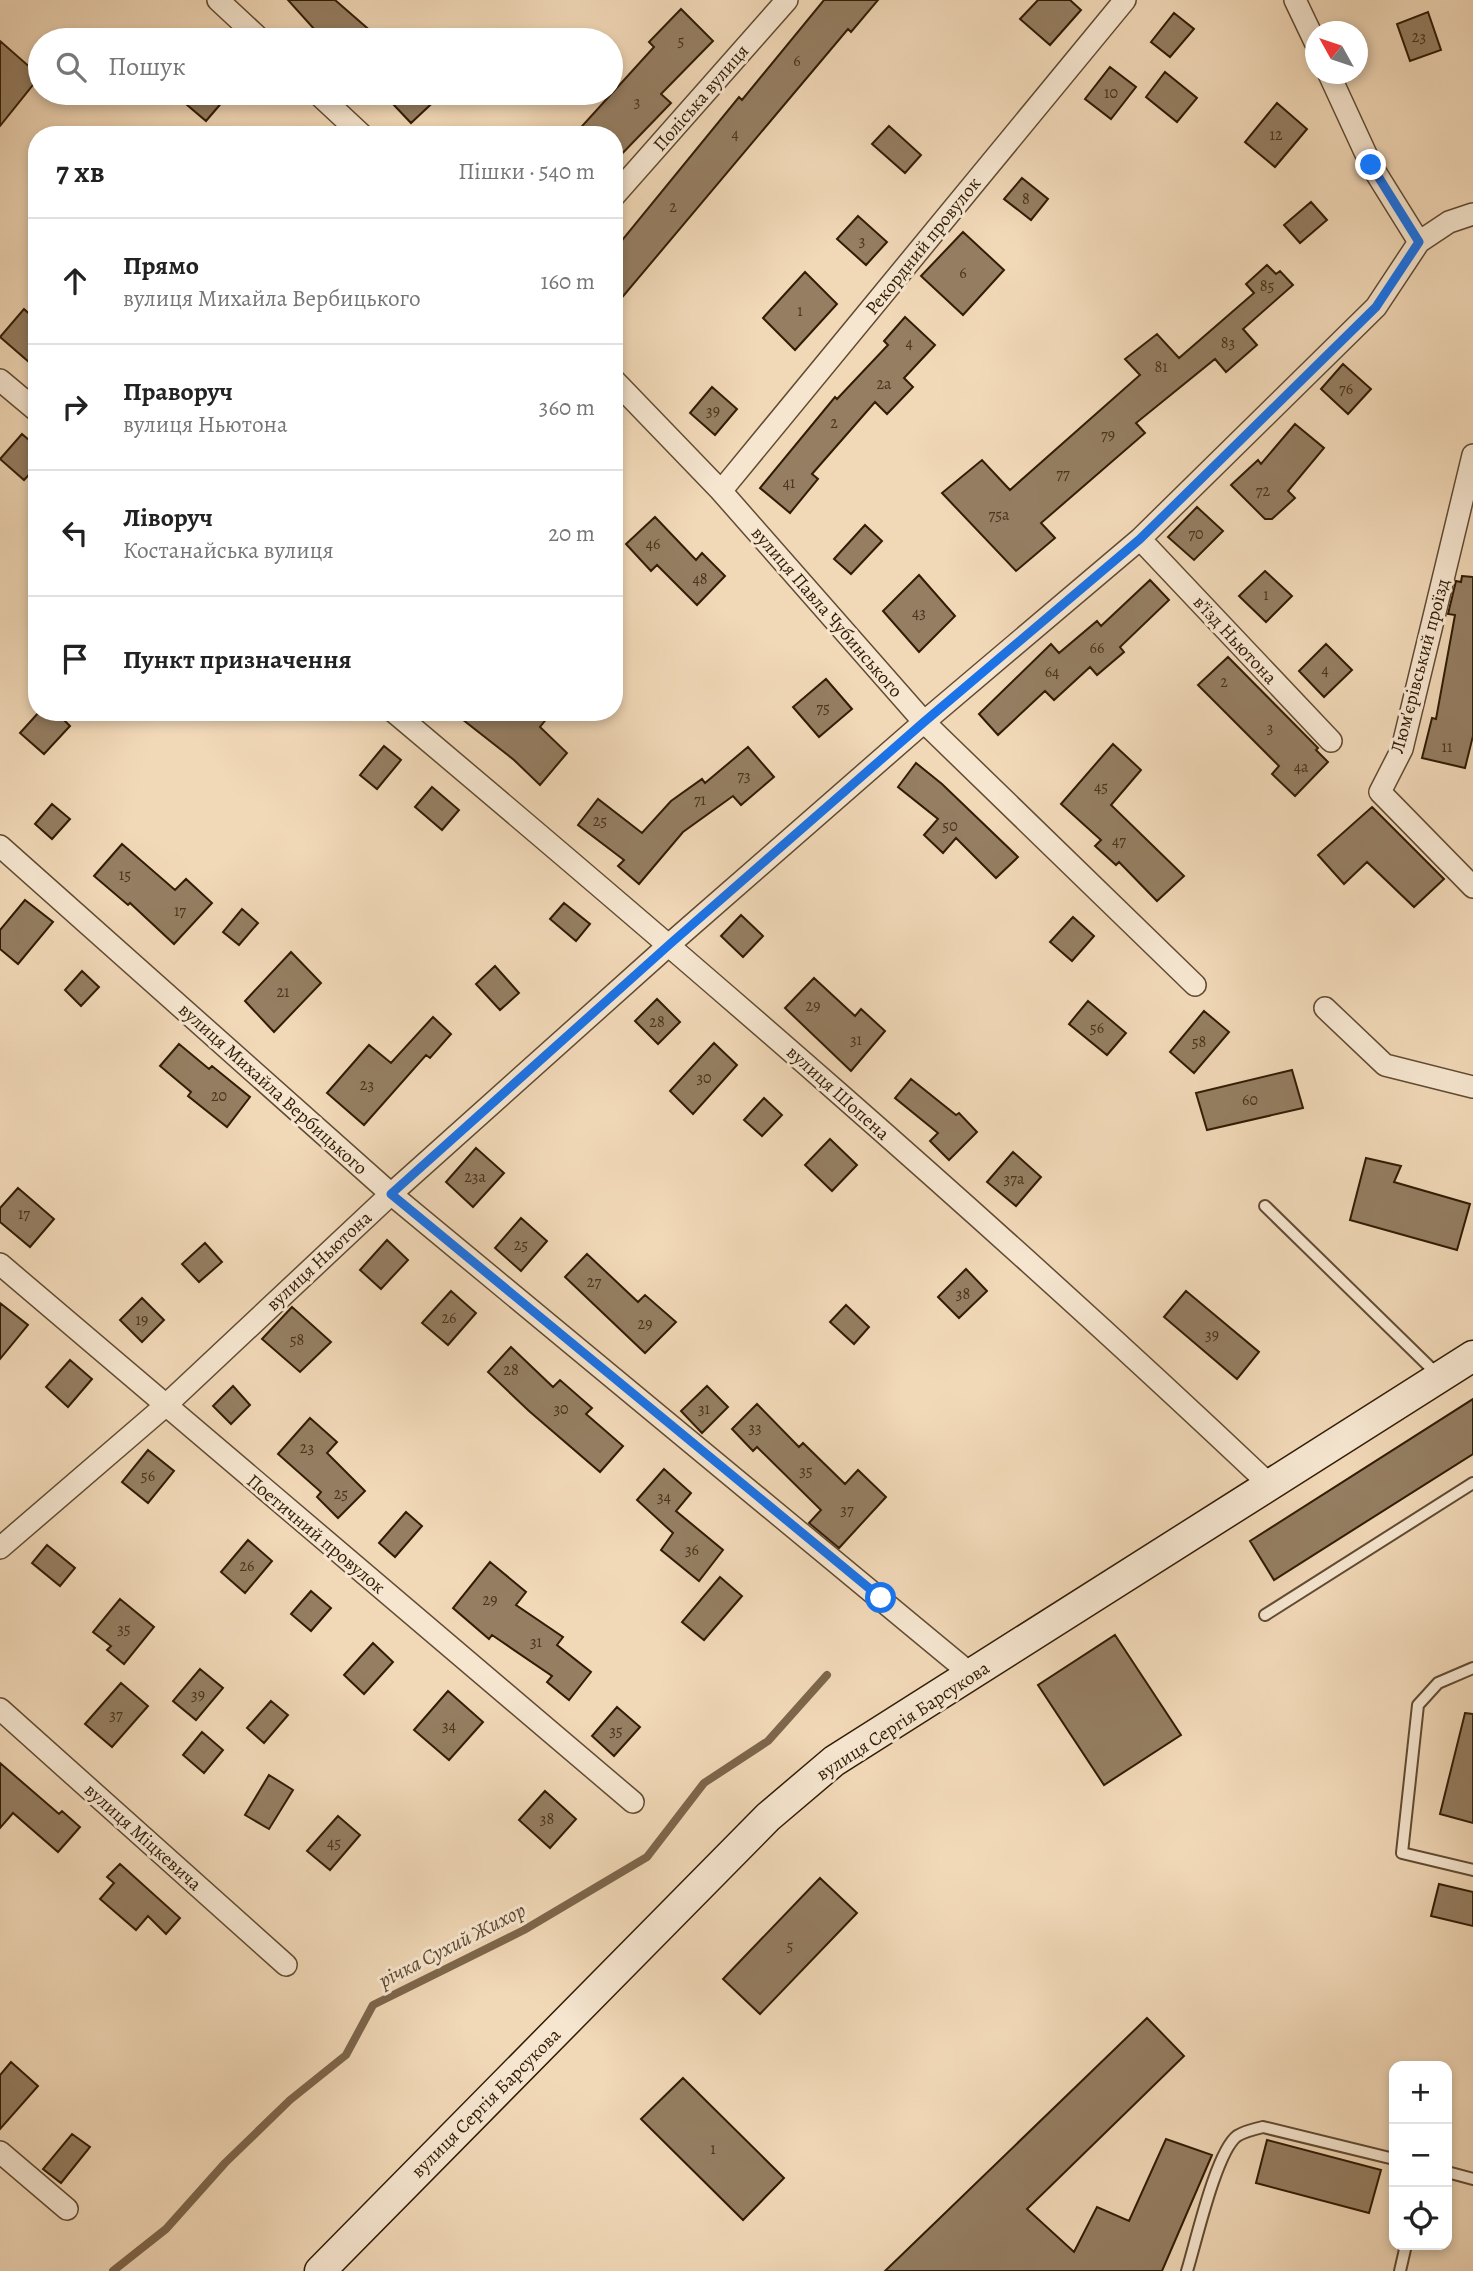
<!DOCTYPE html>
<html lang="uk">
<head>
<meta charset="utf-8">
<style>
	body { margin:0; font-family:Alegreya,serif; background:#f6f6f6; color:#222 }
	.controls { position:absolute; right:21px; bottom:21px; display:grid; overflow:hidden; border-radius:14px; box-shadow:0 4px 10px #0003 }
	.controls button { width:63px; height:63px; display:grid; place-items:center; padding:0; border:0; border-bottom:2px solid #e0e0e0; background:#fff; color:#222; font:35px sans-serif }
	.compass { position:absolute; left:1305px; top:21px; width:63px; height:63px; border-radius:50%; background:#fff; box-shadow:0 4px 10px #0003; rotate:310deg }
	.stop { position:absolute; width:21px; height:21px; margin:-16px; border:5px solid #1a73e8; border-radius:50%; background:#fff }
	.stop.end { background:#1a73e8; border-color:#fff; box-shadow:0 2px 7px #0008 }
	.list { margin:0; padding:0; list-style:none }
	h2 { display:flex; justify-content:space-between; align-items:center; height:91px; margin:0; padding:0 28px; font-size:30px }
	h2 small { font-size:23px; font-weight:400; color:#767676 }
	.list li { display:grid; grid-template-columns:46px 1fr auto; gap:21px; align-items:center; box-sizing:border-box; height:126px; padding:0 28px; border-top:2px solid #e0e0e0 }
	.list b { display:block; font-size:26px; white-space:nowrap }
	.list p { margin:0; font-size:23px; white-space:nowrap; color:#767676 }
	.list em { font-size:23px; font-style:normal; color:#767676 }
	.icon { flex:none; width:38px; height:38px; fill:none; stroke:currentColor; stroke-width:2; stroke-linecap:round; stroke-linejoin:round }
	.map { position:relative; flex:none; width:1473px; height:2271px; overflow:hidden }
	.search { position:absolute; background:#fff; box-shadow:0 4px 10px #0003; left:28px; top:28px; width:595px; height:77px; display:flex; align-items:center; gap:18px; box-sizing:border-box; padding:0 24px; border-radius:38px; color:#767676; font-size:26px }
	.panel { position:absolute; background:#fff; box-shadow:0 4px 10px #0003; left:28px; top:126px; width:595px; height:595px; border-radius:28px }
	.map>svg:first-child { display:block }
</style>
</head>
<body>
<div class="map">
<svg width="1473" height="2271" viewBox="0 0 1473 2271">
	<rect width="100%" height="100%" fill="#f1d8b7"/>
	<filter id="stains"><feTurbulence type="fractalNoise" baseFrequency=".00286" numOctaves="4"/><feColorMatrix values="0 0 0 0 .2 0 0 0 0 .09 0 0 0 0 .02 0 0 0 .5 -.17"/></filter>
	<radialGradient id="worn" r=".72"><stop offset=".6" stop-color="#630" stop-opacity="0"/><stop offset="1" stop-color="#630" stop-opacity=".3"/></radialGradient>
	<g fill="none" stroke-linecap="round" stroke-linejoin="round">
		<path stroke="#7d664b" stroke-width="8" d="M113 2271 166 2229 225 2163 290 2100 346 2055 373 2005 524 1930 647 1857 704 1783 768 1741 827 1675"/>
	</g>
	<path fill="#957e62" stroke="#311c05" stroke-width="2" d="M288 0H335L381 40H324Z
		M824 0H878L851 32 848 29 614 307V250L739 97 742 100Z
		M1038 0H1070L1081 10 1050 45 1020 19Z
		M681 9 713 41 661 94 671 103 614 162V135H574L654 47 649 42Z
		M1428 12 1441 50 1410 61 1397 24Z
		M1174 13 1194 29 1170 57 1151 42Z
		M0 41 40 76 0 126Z
		M1110 67 1136 87 1111 119 1085 99Z
		M1165 72 1197 98 1177 122 1146 97Z
		M173 93H230L206 121Z
		M403 93H443L411 123 392 103Z
		M1277 103 1307 129 1275 167 1245 142Z
		M889 126 921 155 905 173 872 144Z
		M1022 178 1048 199 1031 220 1004 199Z
		M1311 202 1327 220 1300 243 1284 225Z
		M858 216 887 242 866 265 837 239Z
		M963 232 1004 270 963 315 921 276Z
		M1267 265 1276 274 1280 271 1293 285 1243 329 1257 345 1226 372 1215 359 1136 423 1145 433 1041 523 1055 538 1016 571 942 493 982 460 1010 490 1140 375 1125 359 1157 334 1179 358 1254 293 1246 284Z
		M805 272 837 304 795 350 763 318Z
		M24 309 37 321V369L0 337Z
		M905 317 935 345 904 378 913 387 887 414 875 402 812 474 818 479 790 513 760 488 835 397 837 399 888 345 884 341Z
		M1343 364 1371 389 1348 414 1321 389Z
		M712 387 737 409 715 435 690 413Z
		M1295 424 1324 448 1288 491 1295 498 1272 519H1265L1231 485 1258 460 1261 464Z
		M22 434 37 447V466L24 480 0 459Z
		M1197 507 1223 531 1194 560 1168 537Z
		M655 517 696 560 702 553 725 576 697 605 657 565 651 571 626 544Z
		M865 525 882 541 851 574 834 559Z
		M1265 571 1292 596 1266 622 1239 596Z
		M919 575 955 616 919 652 883 611Z
		M1462 576 1473 577V736L1465 768 1422 758 1432 718 1436 719 1455 615 1448 614 1456 581 1461 582Z
		M1150 580 1169 600 1120 647 1124 652 1097 675 1090 667 1054 700 1045 691 998 735 979 714 1051 644 1059 653 1097 621 1101 626Z
		M1326 644 1352 670 1324 697 1299 671Z
		M1228 657 1318 748 1316 750 1328 762 1295 796 1272 774 1279 766 1198 685Z
		M826 679 852 709 819 737 793 707Z
		M39 712H56L70 726 44 754 20 733Z
		M453 712H552L540 727 567 753 540 785 514 760Z
		M1113 744 1141 770 1111 805 1184 876 1157 901 1119 862 1116 865 1095 846 1101 840 1061 804Z
		M384 746 401 760 377 789 360 775Z
		M748 747 774 777 741 805 733 796 683 832 639 884 618 866 624 860 578 825 598 799 642 833 671 801 702 779 705 783Z
		M916 763 942 784 1018 857 996 878 956 838 943 853 924 835 938 819 898 787Z
		M432 787 459 810 442 830 415 807Z
		M52 804 70 819 52 839 35 824Z
		M1372 807 1444 879 1414 907 1367 862 1344 884 1318 855Z
		M122 844 175 890 186 879 212 903 174 944 130 903 128 905 94 876Z
		M25 900 53 922 18 964 0 949V930Z
		M564 903 590 924 576 941 550 919Z
		M242 909 258 923 239 945 223 932Z
		M741 915 763 936 743 957 721 936Z
		M1073 917 1094 936 1072 961 1050 942Z
		M291 952 321 983 274 1032 245 1001Z
		M495 966 519 993 500 1010 476 984Z
		M82 971 99 987 81 1006 65 990Z
		M814 978 855 1016 861 1009 885 1031 851 1071 785 1008Z
		M657 999 680 1022 658 1044 635 1021Z
		M1088 1001 1126 1033 1107 1055 1069 1024Z
		M1204 1011 1229 1032 1194 1073 1170 1052Z
		M433 1017 451 1034 430 1058 426 1055 364 1125 327 1093 369 1045 391 1063Z
		M714 1043 737 1065 693 1114 670 1091Z
		M179 1044 209 1069 212 1066 250 1097 227 1127 188 1096 191 1092 160 1066Z
		M1292 1070 1303 1108 1207 1130 1196 1093Z
		M911 1079 956 1115 959 1113 977 1132 949 1160 930 1141 938 1133 895 1098Z
		M764 1098 782 1115 762 1136 744 1120Z
		M830 1139 857 1165 832 1191 805 1165Z
		M476 1148 504 1173 473 1207 446 1182Z
		M1013 1152 1041 1177 1016 1206 987 1182Z
		M1366 1158 1401 1166 1394 1182 1470 1204 1457 1250 1350 1220Z
		M18 1188 54 1219 30 1247 0 1222V1208Z
		M521 1218 547 1241 521 1271 495 1248Z
		M387 1240 408 1260 381 1289 360 1270Z
		M205 1243 222 1262 199 1282 182 1264Z
		M587 1254 638 1302 645 1295 676 1322 645 1353 565 1277Z
		M966 1269 987 1291 959 1318 938 1297Z
		M451 1291 476 1313 448 1345 422 1323Z
		M1186 1291 1259 1352 1237 1379 1164 1317Z
		M142 1298 164 1320 142 1342 120 1320Z
		M0 1303 28 1325 0 1359Z
		M846 1305 869 1327 854 1344 830 1322Z
		M292 1307 331 1342 300 1372 262 1339Z
		M511 1347 553 1387 560 1380 592 1408 586 1414 623 1446 600 1472 529 1411 488 1372Z
		M70 1360 92 1379 68 1407 46 1387Z
		M233 1386 250 1405 231 1424 213 1406Z
		M707 1386 728 1407 702 1433 681 1411Z
		M1473 1399V1454L1274 1580 1250 1541Z
		M757 1404 799 1447 803 1443 845 1484 858 1470 886 1497 839 1548 809 1523 821 1510 757 1447 753 1451 732 1429Z
		M310 1418 337 1442 327 1453 365 1491 338 1518 317 1497 321 1492 278 1454Z
		M148 1450 174 1471 148 1503 122 1482Z
		M664 1469 691 1493 676 1511 723 1550 699 1581 661 1550 673 1533 637 1500Z
		M406 1512 422 1526 395 1557 379 1543Z
		M248 1540 272 1561 245 1593 221 1572Z
		M47 1545 75 1568 60 1586 32 1563Z
		M490 1562 526 1592 516 1605 563 1637 557 1645 591 1672 569 1700 547 1682 552 1676 492 1635 489 1639 453 1608Z
		M720 1577 742 1596 704 1640 682 1622Z
		M311 1591 331 1608 311 1631 291 1614Z
		M120 1599 154 1627 124 1664 107 1650 111 1646 93 1632Z
		M1115 1635 1181 1735 1104 1785 1038 1685Z
		M373 1643 393 1662 364 1694 344 1675Z
		M200 1669 223 1688 196 1720 173 1701Z
		M121 1683 148 1706 112 1747 85 1724Z
		M448 1691 483 1722 449 1760 414 1730Z
		M271 1701 288 1715 264 1743 247 1728Z
		M617 1707 640 1727 614 1756 592 1736Z
		M1465 1713 1473 1714V1823L1440 1814Z
		M202 1732 223 1750 204 1773 183 1755Z
		M0 1763 59 1814 62 1811 80 1827 58 1852 13 1813 0 1828Z
		M269 1775 293 1790 269 1829 245 1815Z
		M545 1791 576 1819 550 1848 519 1820Z
		M338 1816 360 1835 330 1870 307 1851Z
		M120 1864 180 1918 166 1934 148 1916 136 1930 100 1899 114 1883 107 1877Z
		M820 1878 857 1913 760 2014 723 1979Z
		M1439 1884 1473 1892V1926L1431 1916Z
		M1147 2018 1184 2056 1027 2209 1074 2252 1097 2207 1129 2221 1166 2139 1212 2155 1162 2271H885Z
		M11 2062 38 2086 0 2129V2075Z
		M683 2078 784 2178 743 2220 641 2119Z
		M72 2134 90 2147 61 2183 43 2169Z
		M1267 2140 1381 2170 1369 2213 1256 2183Z"/>
	<g fill="none" stroke-linecap="round" stroke-linejoin="round">
		<g stroke="#614b32" stroke-width="14">
			<path id="service" d="M1265 1206 1438 1375
				M1265 1615 1473 1483
				M1473 1668 1438 1683 1418 1705 1402 1853 1473 1870
				M1447 2172 1473 2179
				M1187 2271C1196 2242 1216 2152 1237 2136 1245 2131 1254 2129 1263 2127L1394 2159
				M1400 2271 1406 2245"/>
		</g>
		<g stroke="#614b32" stroke-width="24">
			<path id="minor" d="M218 0 261 40
				M1295 0 1316 44
				M1329 74 1371 165 1419 242
				M317 93 362 135
				M614 196 787 0
				M0 380 37 411
				M614 380 721 491 924 722 1195 985
				M1473 455 1402 749 1380 792 1473 887
				M721 491 1125 0
				M1140 539 1331 741
				M394 712C692 963 988 1218 1271 1486
				M0 846 391 1194 972 1675
				M1325 1008 1385 1065 1473 1087
				M0 1264 633 1802
				M0 1548 165 1406 391 1194 670 944 924 722 1140 539 1376 307 1419 242 1449 222 1473 214
				M0 1709 286 1965
				M0 2152 67 2209"/>
		</g>
		<g stroke="#311c05" stroke-width="33">
			<path id="secondary" d="M320 2271 768 1817 834 1761 1473 1356"/>
		</g>
		<use href="#service" stroke="#f6e6d0" stroke-width="10"/>
		<use href="#minor" stroke="#f6e6d0" stroke-width="21"/>
		<use href="#secondary" stroke="#f6e6d0" stroke-width="30"/>
	</g>
	<g fill="none" stroke-linecap="round" stroke-linejoin="round">
		<path stroke="#1a73e8" stroke-width="9" d="M881 1598 391 1194 670 944 924 722 1140 539 1376 307 1419 242 1371 165"/>
	</g>
	<g text-anchor="middle" dominant-baseline="central" stroke-width="6" stroke-linejoin="round" paint-order="stroke">
		<g font-size="16" fill="#4a341c">
			<text x="1419" y="37">23</text>
			<text x="681" y="41">5</text>
			<text x="797" y="61">6</text>
			<text x="1111" y="93">10</text>
			<text x="637" y="102">3</text>
			<text x="735" y="134">4</text>
			<text x="1276" y="135">12</text>
			<text x="1026" y="199">8</text>
			<text x="673" y="207">2</text>
			<text x="862" y="241">3</text>
			<text x="963" y="273">6</text>
			<text x="1267" y="286">85</text>
			<text x="800" y="311">1</text>
			<text x="909" y="343">4</text>
			<text x="1228" y="343">83</text>
			<text x="1161" y="367">81</text>
			<text x="884" y="384">2а</text>
			<text x="1346" y="389">76</text>
			<text x="713" y="411">39</text>
			<text x="834" y="423">2</text>
			<text x="1108" y="435">79</text>
			<text x="1063" y="474">77</text>
			<text x="789" y="483">41</text>
			<text x="1263" y="491">72</text>
			<text x="999" y="515">75а</text>
			<text x="1196" y="534">70</text>
			<text x="653" y="544">46</text>
			<text x="700" y="579">48</text>
			<text x="1266" y="595">1</text>
			<text x="919" y="613">43</text>
			<text x="1097" y="648">66</text>
			<text x="1325" y="670">4</text>
			<text x="1052" y="672">64</text>
			<text x="1224" y="682">2</text>
			<text x="823" y="708">75</text>
			<text x="1270" y="728">3</text>
			<text x="1447" y="747">11</text>
			<text x="1301" y="767">4а</text>
			<text x="744" y="776">73</text>
			<text x="1101" y="787">45</text>
			<text x="700" y="800">71</text>
			<text x="600" y="821">25</text>
			<text x="950" y="826">50</text>
			<text x="1119" y="841">47</text>
			<text x="125" y="875">15</text>
			<text x="180" y="911">17</text>
			<text x="283" y="992">21</text>
			<text x="813" y="1006">29</text>
			<text x="657" y="1022">28</text>
			<text x="1097" y="1028">56</text>
			<text x="856" y="1040">31</text>
			<text x="1199" y="1042">58</text>
			<text x="704" y="1078">30</text>
			<text x="367" y="1085">23</text>
			<text x="219" y="1096">20</text>
			<text x="1250" y="1100">60</text>
			<text x="475" y="1177">23а</text>
			<text x="1014" y="1179">37а</text>
			<text x="24" y="1214">17</text>
			<text x="521" y="1245">25</text>
			<text x="594" y="1282">27</text>
			<text x="963" y="1294">38</text>
			<text x="449" y="1318">26</text>
			<text x="142" y="1320">19</text>
			<text x="645" y="1324">29</text>
			<text x="1212" y="1335">39</text>
			<text x="297" y="1340">58</text>
			<text x="511" y="1370">28</text>
			<text x="561" y="1409">30</text>
			<text x="704" y="1409">31</text>
			<text x="755" y="1428">33</text>
			<text x="307" y="1448">23</text>
			<text x="806" y="1471">35</text>
			<text x="148" y="1476">56</text>
			<text x="341" y="1494">25</text>
			<text x="664" y="1497">34</text>
			<text x="847" y="1510">37</text>
			<text x="692" y="1550">36</text>
			<text x="247" y="1566">26</text>
			<text x="490" y="1600">29</text>
			<text x="124" y="1629">35</text>
			<text x="536" y="1642">31</text>
			<text x="198" y="1695">39</text>
			<text x="116" y="1715">37</text>
			<text x="449" y="1726">34</text>
			<text x="616" y="1731">35</text>
			<text x="547" y="1819">38</text>
			<text x="334" y="1843">45</text>
			<text x="790" y="1946">5</text>
			<text x="713" y="2149">1</text>
		</g>
		<g font-size="19" fill="#311c05" stroke="#f6e6d0">
			<text transform="translate(701 98) rotate(-49)">Поліська вулиця</text>
			<text transform="translate(923 246) rotate(-51)">Рекордний провулок</text>
			<text transform="translate(827 612) rotate(49)">вулиця Павла Чубинського</text>
			<text transform="translate(1235 640) rotate(47)">в’їзд Ньютона</text>
			<text transform="translate(1420 666) rotate(-75)">Люм'єрівський проїзд</text>
			<text transform="translate(273 1089) rotate(42)">вулиця Михайла Вербицького</text>
			<text transform="translate(838 1093) rotate(42)">вулиця Шопена</text>
			<text transform="translate(319 1261) rotate(-43)">вулиця Ньютона</text>
			<text transform="translate(316 1534) rotate(40)">Поетичний провулок</text>
			<text transform="translate(903 1721) rotate(-33)">вулиця Сергія Барсукова</text>
			<text transform="translate(143 1837) rotate(42)">вулиця Міцкевича</text>
			<text transform="translate(486 2103) rotate(-45)">вулиця Сергія Барсукова</text>
		</g>
		<g font-size="21" font-style="italic" fill="#5d472e" stroke="#f6e6d0">
			<text transform="translate(452 1945) rotate(-27)">річка Сухий Жихор</text>
		</g>
	</g>
	<rect width="100%" height="100%" filter="url(#stains)"/>
	<rect width="100%" height="100%" fill="url(#worn)"/>
</svg>
<div class="controls">
<button>+</button>
<button>−</button>
<button><svg class="icon" aria-label="locate" viewBox="0 0 24 24"><circle cx="12" cy="12" r="6"/><path d="M12 2v4M12 18v4M2 12h4M18 12h4"/></svg></button>
</div>
<svg class="compass" viewBox="-18 -18 36 36"><path d="M0-13l5 13h-10z" fill="#e53935"/><path d="M0 13l5-13h-10z" fill="#767676"/></svg>
<div class="stop" style="left:881px;top:1598px"></div>
<div class="stop end" style="left:1371px;top:165px"></div>
<div class="search"><svg class="icon" aria-label="search" viewBox="0 0 24 24"><circle cx="10" cy="10" r="6"/><path d="M15 15l6 6"/></svg>Пошук</div>
<section class="panel">
<h2>7 хв<small>Пішки · 540 m</small></h2>
<ul class="list">
<li><svg class="icon" aria-label="ahead" viewBox="0 0 24 24"><path d="M12 20V5M6 11l6-6 6 6"/></svg><div><b>Прямо</b><p>вулиця Михайла Вербицького</p></div><em>160 m</em></li>
<li><svg class="icon" aria-label="right" viewBox="0 0 24 24"><path d="M7 20v-9h11M14 6l5 5-5 5"/></svg><div><b>Праворуч</b><p>вулиця Ньютона</p></div><em>360 m</em></li>
<li><svg class="icon" aria-label="left" viewBox="0 0 24 24"><path d="M17 20v-9H6M10 6l-5 5 5 5"/></svg><div><b>Ліворуч</b><p>Костанайська вулиця</p></div><em>20 m</em></li>
<li><svg class="icon" aria-label="arrive" viewBox="0 0 24 24"><path d="M6 21V4h12l-3 4 3 4H6"/></svg><div><b>Пункт призначення</b></div></li>
</ul>
</section>
</div>
</body>
</html>
